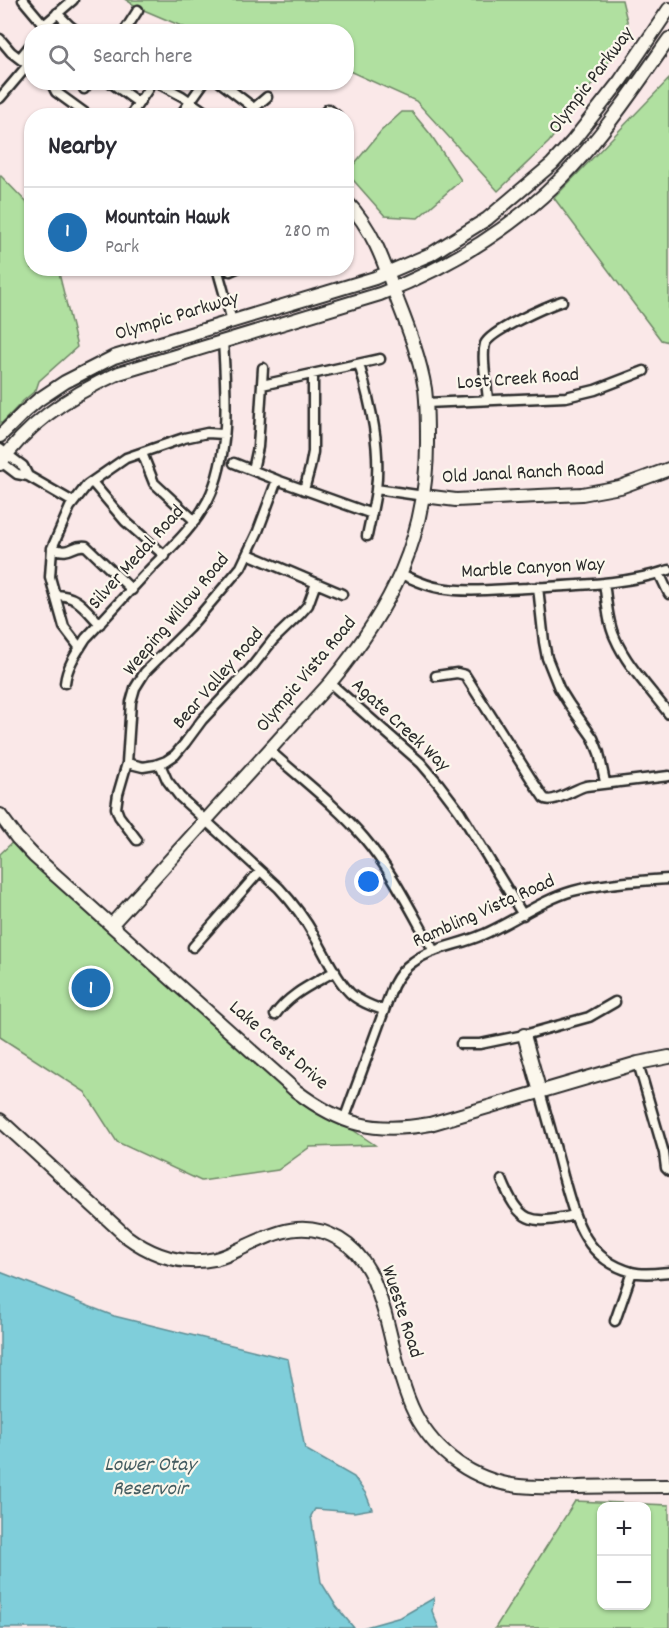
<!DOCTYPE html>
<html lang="en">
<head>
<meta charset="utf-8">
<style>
	body { margin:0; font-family:Dekko,sans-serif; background:#f7f7f7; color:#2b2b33 }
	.controls { position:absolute; right:18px; bottom:18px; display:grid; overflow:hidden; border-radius:12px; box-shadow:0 2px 4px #0004 }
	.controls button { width:54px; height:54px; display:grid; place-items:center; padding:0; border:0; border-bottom:2px solid #e1e1e2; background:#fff; color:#2b2b33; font:30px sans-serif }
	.you { position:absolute; left:369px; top:882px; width:21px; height:21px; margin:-15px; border:4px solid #fff; border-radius:50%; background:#1a73e8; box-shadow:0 0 0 9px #1a73e833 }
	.badge { display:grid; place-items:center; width:39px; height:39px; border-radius:50%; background:#1f6fb2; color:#fff; font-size:20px; font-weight:700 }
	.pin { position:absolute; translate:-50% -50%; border:3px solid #fff; box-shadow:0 2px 6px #0006 }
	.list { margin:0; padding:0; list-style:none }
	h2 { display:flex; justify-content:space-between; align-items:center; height:78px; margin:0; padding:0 24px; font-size:26px }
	h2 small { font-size:20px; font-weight:400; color:#7c7c81 }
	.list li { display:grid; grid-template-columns:39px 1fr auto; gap:18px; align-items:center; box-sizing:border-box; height:90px; padding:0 24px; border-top:2px solid #e1e1e2 }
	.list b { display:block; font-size:22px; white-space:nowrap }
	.list p { margin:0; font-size:20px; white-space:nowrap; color:#7c7c81 }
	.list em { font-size:20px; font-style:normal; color:#7c7c81 }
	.icon { flex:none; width:33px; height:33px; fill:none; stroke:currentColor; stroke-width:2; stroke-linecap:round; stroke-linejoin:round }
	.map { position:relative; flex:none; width:669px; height:1628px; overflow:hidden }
	.search { position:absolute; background:#fff; box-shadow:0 2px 4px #0004; left:24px; top:24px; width:330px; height:66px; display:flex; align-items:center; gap:15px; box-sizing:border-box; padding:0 21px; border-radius:24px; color:#7c7c81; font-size:22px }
	.panel { position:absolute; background:#fff; box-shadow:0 2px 4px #0004; left:24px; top:108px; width:330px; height:168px; border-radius:24px }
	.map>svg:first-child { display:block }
</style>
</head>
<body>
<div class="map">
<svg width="669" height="1628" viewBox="0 0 669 1628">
	<rect width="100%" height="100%" fill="#fae8e8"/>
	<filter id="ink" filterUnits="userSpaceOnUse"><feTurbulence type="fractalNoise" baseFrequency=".0167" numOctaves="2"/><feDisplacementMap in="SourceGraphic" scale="12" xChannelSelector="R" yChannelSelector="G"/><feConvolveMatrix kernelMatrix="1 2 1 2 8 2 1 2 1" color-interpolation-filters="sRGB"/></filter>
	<g filter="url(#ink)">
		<path fill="#b0e0a0" stroke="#6e8666" stroke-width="1.5" fill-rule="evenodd" d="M126 0H622L630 33 549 142 498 191 416 101 347 70 346 32 193 31 139 8Z
			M669 79V342L661 340 554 198Z
			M402 112H412L431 135 461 180 418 218 385 216 347 173 381 131Z
			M0 175 31 207 32 268 58 269 77 347 39 381 36 390 23 401 0 425Z
			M17 838 310 1101 375 1145 310 1147 278 1170 201 1181 117 1142 85 1092 0 1037V854Z
			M575 1501 669 1505V1628H495ZM602 1506H646V1606H602Z"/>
		<path fill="#7fceda" stroke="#5d8d94" stroke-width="1.5" d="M0 1272 114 1316 288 1359 305 1449 354 1477 366 1494 372 1509 354 1512 315 1509 311 1516 321 1582 336 1606 354 1628H0Z
			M434 1598 432 1611 439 1628H362L401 1617Z"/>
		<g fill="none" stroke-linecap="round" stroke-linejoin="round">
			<g stroke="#2b2b2b" stroke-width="13">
				<path id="street" d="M23 0 44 25
					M57 13 70 26 78 32
					M40 32 44 25 73 0
					M124 32 138 10
					M0 39 11 52 28 65 0 98
					M20 58 32 43
					M51 82 56 92 89 116
					M110 82 139 103
					M156 82 182 96 211 116
					M220 82 250 105 256 116
					M84 89 89 82
					M253 109 267 97
					M130 116 148 89
					M180 116 204 82
					M321 116 328 109 337 116
					M217 268 232 321
					M230 271 237 268
					M359 364C371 405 381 447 376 490 374 505 370 521 367 536
					M262 385 380 359
					M488 400C487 385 481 358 485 344 490 331 547 306 562 301
					M426 403 566 397 595 390 644 371
					M0 449 23 466 28 476
					M142 453 154 483 195 521
					M0 461 17 474 28 476 73 502
					M234 463 277 480 372 514
					M253 470 258 447 263 368
					M92 482 125 521 165 556
					M376 489 424 496
					M304 490 310 468 313 452V374
					M52 548C72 556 71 544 86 546L132 590
					M248 554 342 594
					M659 573 669 594
					M401 574C413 579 426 586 440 588 468 593 498 589 527 588 575 585 624 585 669 570
					M604 583C607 601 607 621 615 638 627 666 651 690 669 714
					M538 587 544 642 547 658 559 688 569 704 593 738 599 753 605 782
					M55 595C78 595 85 609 100 624
					M80 648 64 627 50 577 52 548 70 507 87 485 126 458 184 438 207 433 224 434
					M436 676 457 673 465 675 535 785C538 789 541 794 544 798 552 805 576 788 586 786L669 776
					M65 683C67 666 77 652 86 638 108 615 130 590 152 567 173 546 194 527 208 500 231 454 226 392 223 341
					M330 683 421 763 438 783 460 812 523 915
					M269 750C301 779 336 805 364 838 392 871 412 913 434 951
					M127 763 143 767 155 765 166 761 175 755 185 743 202 720 251 668 273 640 300 614 308 605 316 583
					M160 764 167 780 180 797 279 888C293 903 305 919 315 937 325 954 336 979 350 993 358 1001 372 1006 383 1010
					M137 840 119 816 116 808 118 794 127 763 131 702 135 688 145 672 189 628 241 567 258 531 277 480
					M193 947 260 871
					M275 1015C289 994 313 984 335 971
					M461 1044H480L524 1035 589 1017 615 1002
					M638 1063 664 1153 666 1168 669 1171
					M540 1092C548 1120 556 1148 563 1176 575 1218 584 1259 632 1272 644 1275 657 1273 669 1272
					M344 1120 393 986C398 976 404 968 413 962 433 947 460 945 482 935 511 923 543 899 573 891 604 883 637 881 669 879
					M502 1180C519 1222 530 1226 574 1215
					M615 1321 632 1272"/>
			</g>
			<g stroke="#2b2b2b" stroke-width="16">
				<path id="secondary" d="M0 436 24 412 38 400 65 382 114 357 375 278 431 254 487 219 552 164 572 142 620 81 669 9
					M0 464C28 422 72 394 119 373L380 294C456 264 528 219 582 156 614 119 641 79 669 39
					M424 496 456 500 582 494 620 487 669 469
					M0 815 17 838 34 856 296 1091C341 1125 374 1134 430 1124L638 1063 669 1057
					M112 924 330 683C391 609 428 538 427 439 427 422 427 405 425 389 420 359 409 330 398 302 385 265 374 230 346 201
					M524 1035 540 1092
					M0 1120 126 1236C153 1256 182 1266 215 1259 224 1257 232 1253 240 1249 275 1233 302 1218 339 1239 368 1256 376 1284 385 1314 394 1347 400 1384 415 1414 436 1454 474 1481 519 1486 539 1488 558 1487 578 1487 608 1486 639 1486 669 1486"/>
			</g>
			<use href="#street" stroke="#fbf7ec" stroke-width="8"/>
			<use href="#secondary" stroke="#fbf7ec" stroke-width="12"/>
		</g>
	</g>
	<g text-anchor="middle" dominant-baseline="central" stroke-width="4.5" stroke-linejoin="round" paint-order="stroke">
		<g font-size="20" fill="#2b2b2b" stroke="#fbf7ec">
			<text transform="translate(592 81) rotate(-53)">Olympic Parkway</text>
			<text transform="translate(177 317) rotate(-17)">Olympic Parkway</text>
			<text transform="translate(518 380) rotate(-4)">Lost Creek Road</text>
			<text transform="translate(523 474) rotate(-3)">Old Janal Ranch Road</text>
			<text transform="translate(137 558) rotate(-48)">Silver Medal Road</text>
			<text transform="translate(533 569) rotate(-3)">Marble Canyon Way</text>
			<text transform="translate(177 615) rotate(-50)">Weeping Willow Road</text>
			<text transform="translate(307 675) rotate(-50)">Olympic Vista Road</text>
			<text transform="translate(219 679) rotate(-49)">Bear Valley Road</text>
			<text transform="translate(400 726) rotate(43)">Agate Creek Way</text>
			<text transform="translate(484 912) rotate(-24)">Rambling Vista Road</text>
			<text transform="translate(278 1046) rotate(41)">Lake Crest Drive</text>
			<text transform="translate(401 1312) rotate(72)">Wueste Road</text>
		</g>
		<g font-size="21" font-style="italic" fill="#445c60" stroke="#fbf7ec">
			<text x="150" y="1466">Lower Otay<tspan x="150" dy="24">Reservoir</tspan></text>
		</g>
	</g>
</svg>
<div class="controls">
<button>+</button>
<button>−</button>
</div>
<div class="you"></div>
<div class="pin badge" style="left:91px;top:988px">1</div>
<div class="search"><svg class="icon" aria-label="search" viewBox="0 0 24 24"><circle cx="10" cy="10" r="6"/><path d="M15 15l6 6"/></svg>Search here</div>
<section class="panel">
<h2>Nearby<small></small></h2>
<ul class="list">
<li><span class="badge">1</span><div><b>Mountain Hawk</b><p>Park</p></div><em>280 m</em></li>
</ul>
</section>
</div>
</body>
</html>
